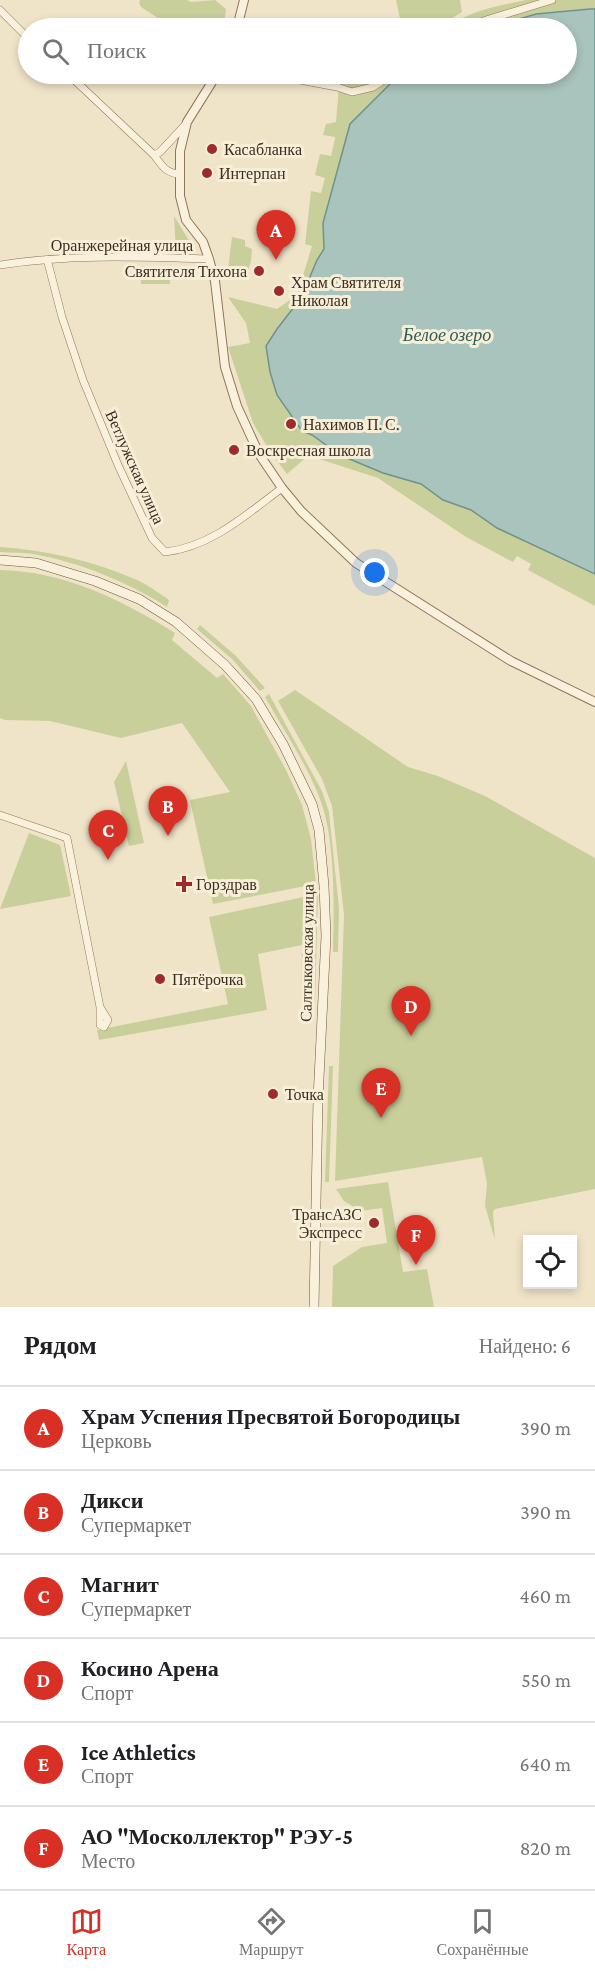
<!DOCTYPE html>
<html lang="ru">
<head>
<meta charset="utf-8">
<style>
	body { margin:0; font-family:"Crimson Pro",serif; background:#f2f2f2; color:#202124 }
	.controls { position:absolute; right:18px; bottom:18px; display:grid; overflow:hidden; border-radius:0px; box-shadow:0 3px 9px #0003 }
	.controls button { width:54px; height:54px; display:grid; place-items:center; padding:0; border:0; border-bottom:2px solid #e0e0e0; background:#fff; color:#202124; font:30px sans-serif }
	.you { position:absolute; left:375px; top:573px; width:21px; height:21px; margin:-15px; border:4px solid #fff; border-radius:50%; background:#1a73e8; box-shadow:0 0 0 9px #1a73e833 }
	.badge { display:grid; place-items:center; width:39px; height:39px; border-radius:50%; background:#d93025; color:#fff; font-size:20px; font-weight:700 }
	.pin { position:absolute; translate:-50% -50px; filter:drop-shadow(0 2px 3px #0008) }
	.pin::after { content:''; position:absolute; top:32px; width:21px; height:18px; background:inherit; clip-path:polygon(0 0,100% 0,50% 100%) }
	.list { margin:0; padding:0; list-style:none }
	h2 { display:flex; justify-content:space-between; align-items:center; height:78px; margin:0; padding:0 24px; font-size:26px }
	h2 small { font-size:20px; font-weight:400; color:#757577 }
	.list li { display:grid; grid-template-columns:39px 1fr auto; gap:18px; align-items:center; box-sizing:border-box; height:84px; padding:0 24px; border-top:2px solid #e0e0e0 }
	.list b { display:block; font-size:22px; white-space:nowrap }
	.list p { margin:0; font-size:20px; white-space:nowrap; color:#757577 }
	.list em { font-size:20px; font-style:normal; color:#757577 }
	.icon { flex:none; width:33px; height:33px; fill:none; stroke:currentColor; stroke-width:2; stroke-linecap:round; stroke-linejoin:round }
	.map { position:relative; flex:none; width:595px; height:1307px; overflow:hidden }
	.search { position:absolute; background:#fff; box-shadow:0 3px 9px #0003; left:18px; right:18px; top:18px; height:66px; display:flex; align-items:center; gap:15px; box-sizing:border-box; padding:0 21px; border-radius:33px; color:#757577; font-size:22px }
	.sheet { height:582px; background:#fff }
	nav { display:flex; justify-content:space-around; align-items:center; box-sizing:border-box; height:84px; border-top:2px solid #e0e0e0; background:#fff; font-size:16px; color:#757577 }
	nav a { display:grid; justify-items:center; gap:3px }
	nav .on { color:#d93025 }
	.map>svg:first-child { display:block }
</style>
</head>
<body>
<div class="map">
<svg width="595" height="1307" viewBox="0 0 595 1307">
	<rect width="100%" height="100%" fill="#f0e4c8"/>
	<path fill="#c9cf9b" d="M140 0H187L191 2 215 0 226 9 224 28H173L141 7 139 3Z
		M396 0H460L462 12 436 28H402Z
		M526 0H595V9L536 14 488 28H444C474 10 492 7 526 0Z
		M340 74H406L392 82 350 124 323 223 324 249 317 260 301 298 277 329 266 346 270 372 277 395 302 431 312 435 340 455 383 472 421 484 443 500 471 510 497 528 595 574V606L528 570 531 564 517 556 513 562 466 537 378 478 313 457 310 454 287 474 271 453 253 423 228 347 250 343 246 323 228 297 277 309 297 295 312 246 305 244 311 191 321 193 325 178 315 175 320 154 331 156 335 139V137L323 135 326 124 336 122Z
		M174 216 196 252 176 253Z
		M232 237 245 240V246L252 249 251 261 246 277 227 278Z
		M141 266H170V284H141Z
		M0 547C46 550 94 561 137 580 148 585 159 593 169 600L167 607C127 582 80 562 33 554 22 552 11 553 0 552Z
		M0 570C64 571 122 600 175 633L172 640 217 678 223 674 251 706 287 772 302 805 311 839 316 884 213 904 190 800 230 792 182 723 121 738 50 721 5 720 0 718Z
		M200 625 236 656 265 688 260 691 232 659 197 629Z
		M295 690 408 767 438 776 485 796 595 858V1189L495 1209 493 1212 495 1240 485 1206 487 1184 482 1157 335 1181 344 915 332 806 322 779 278 701Z
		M269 694 322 791 329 812 339 908 338 952H333C334 910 335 855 325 815 316 778 284 731 265 697Z
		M126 761 144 843 129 846 114 782Z
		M29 833 60 845 71 896 0 909Z
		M318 894 315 1001 301 1004 302 945 258 954 267 1010 99 1040 97 1030 228 1004 209 917Z
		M329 1066H333L329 1182H325Z
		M388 1182 403 1272 427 1269 434 1307H332L333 1266 362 1247 387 1243 382 1208 360 1211 344 1201 336 1189Z"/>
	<path fill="#a9c4bc" stroke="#6f938a" stroke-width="1.5" d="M590 9H595V574L497 528 471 510 443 500 421 484 383 473 340 455 312 435 302 431 277 395 270 372 266 346 277 329 301 298 317 260 324 249 323 223 350 124 392 82 406 74H566V28H488L536 14Z"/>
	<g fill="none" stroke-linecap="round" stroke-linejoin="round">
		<g stroke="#8d765c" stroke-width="8">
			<path id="minor" d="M0 10 28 38
				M467 28 486 20 552 0
				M68 74 154 155C162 166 166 173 179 174
				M268 74 337 87 352 92 373 87 393 74
				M154 155 160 152 186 124
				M47 259 62 317 83 380 118 465 152 538 165 552C211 547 247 514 282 488
				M0 265C70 254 139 257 209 259
				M0 815 67 838 100 1007V1025L104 1027 108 1020 100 1007"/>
		</g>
		<g stroke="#8d765c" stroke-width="10">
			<path id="tertiary" d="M237 28 244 0
				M217 74 187 122 180 151V196L186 220 203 242 209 259 215 281 225 367 237 406 259 454 282 488 301 511 356 563 511 661 595 702"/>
		</g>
		<g stroke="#6f573f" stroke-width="10">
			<path id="secondary" d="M0 560 36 563 95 581 139 599 176 622 225 665 256 699 283 744 312 804 319 830 324 886 326 936 318 1099 314 1307"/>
		</g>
		<use href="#minor" stroke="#faf1dc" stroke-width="7"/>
		<use href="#tertiary" stroke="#faf1dc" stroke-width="8"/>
		<use href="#secondary" stroke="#faf1dc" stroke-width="9"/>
	</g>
	<g fill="#9e2a2b" stroke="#f7eed8" stroke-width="2">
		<circle cx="212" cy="149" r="6"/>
		<circle cx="207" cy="173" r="6"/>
		<circle cx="259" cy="271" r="6"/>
		<circle cx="279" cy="291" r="6"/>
		<circle cx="291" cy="424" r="6"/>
		<circle cx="234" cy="450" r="6"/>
		<path d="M181 875h6v6h6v6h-6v6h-6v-6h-6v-6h6z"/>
		<circle cx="160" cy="979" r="6"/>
		<circle cx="273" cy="1094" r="6"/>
		<circle cx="374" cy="1223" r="6"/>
	</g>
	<g text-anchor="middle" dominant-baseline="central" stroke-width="6" stroke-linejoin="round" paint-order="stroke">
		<g font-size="16" fill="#3d2e20" stroke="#f7eed8" text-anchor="start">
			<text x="224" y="149">Касабланка</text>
			<text x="219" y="173">Интерпан</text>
			<text x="247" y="271" text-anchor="end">Святителя Тихона</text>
			<text x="291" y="282">Храм Святителя<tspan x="291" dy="18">Николая</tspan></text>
			<text x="303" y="424">Нахимов П. С.</text>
			<text x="246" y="450">Воскресная школа</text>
			<text x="196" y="884">Горздрав</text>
			<text x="172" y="979">Пятёрочка</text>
			<text x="285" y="1094">Точка</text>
			<text x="362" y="1214" text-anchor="end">ТрансАЗС<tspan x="362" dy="18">Экспресс</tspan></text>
		</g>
		<g font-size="16" fill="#3d2e20" stroke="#f7eed8">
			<text x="122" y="245">Оранжерейная улица</text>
			<text transform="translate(135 467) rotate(66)">Ветлужская улица</text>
			<text transform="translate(307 953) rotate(-89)">Салтыковская улица</text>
		</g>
		<g font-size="18" font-style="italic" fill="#2f5d5a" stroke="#f7eed8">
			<text x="447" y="335">Белое озеро</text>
		</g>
	</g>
</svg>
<div class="controls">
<button><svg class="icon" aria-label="locate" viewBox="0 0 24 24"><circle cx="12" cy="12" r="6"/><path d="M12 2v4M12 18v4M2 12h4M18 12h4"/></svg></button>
</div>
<div class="you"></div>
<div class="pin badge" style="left:276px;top:260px">A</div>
<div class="pin badge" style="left:168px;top:836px">B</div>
<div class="pin badge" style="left:108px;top:860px">C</div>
<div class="pin badge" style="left:411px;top:1036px">D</div>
<div class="pin badge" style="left:381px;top:1118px">E</div>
<div class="pin badge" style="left:416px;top:1265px">F</div>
<div class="search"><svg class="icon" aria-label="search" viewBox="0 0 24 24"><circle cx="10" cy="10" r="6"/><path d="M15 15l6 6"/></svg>Поиск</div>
</div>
<section class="sheet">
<h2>Рядом<small>Найдено: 6</small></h2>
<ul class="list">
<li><span class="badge">A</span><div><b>Храм Успения Пресвятой Богородицы</b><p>Церковь</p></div><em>390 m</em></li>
<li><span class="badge">B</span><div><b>Дикси</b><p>Супермаркет</p></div><em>390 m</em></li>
<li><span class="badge">C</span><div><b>Магнит</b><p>Супермаркет</p></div><em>460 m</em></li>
<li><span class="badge">D</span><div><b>Косино Арена</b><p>Спорт</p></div><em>550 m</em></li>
<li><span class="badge">E</span><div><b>Ice Athletics</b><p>Спорт</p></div><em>640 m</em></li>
<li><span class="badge">F</span><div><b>АО &quot;Москоллектор&quot; РЭУ-5</b><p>Место</p></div><em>820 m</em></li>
</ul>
</section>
<nav>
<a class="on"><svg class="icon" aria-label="map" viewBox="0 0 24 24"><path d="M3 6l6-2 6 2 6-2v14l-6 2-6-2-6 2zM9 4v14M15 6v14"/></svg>Карта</a>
<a><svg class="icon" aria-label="directions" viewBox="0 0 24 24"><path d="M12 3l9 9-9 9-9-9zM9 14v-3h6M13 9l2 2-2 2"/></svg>Маршрут</a>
<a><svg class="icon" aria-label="saved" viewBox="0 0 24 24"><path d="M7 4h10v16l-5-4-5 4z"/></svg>Сохранённые</a>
</nav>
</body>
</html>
